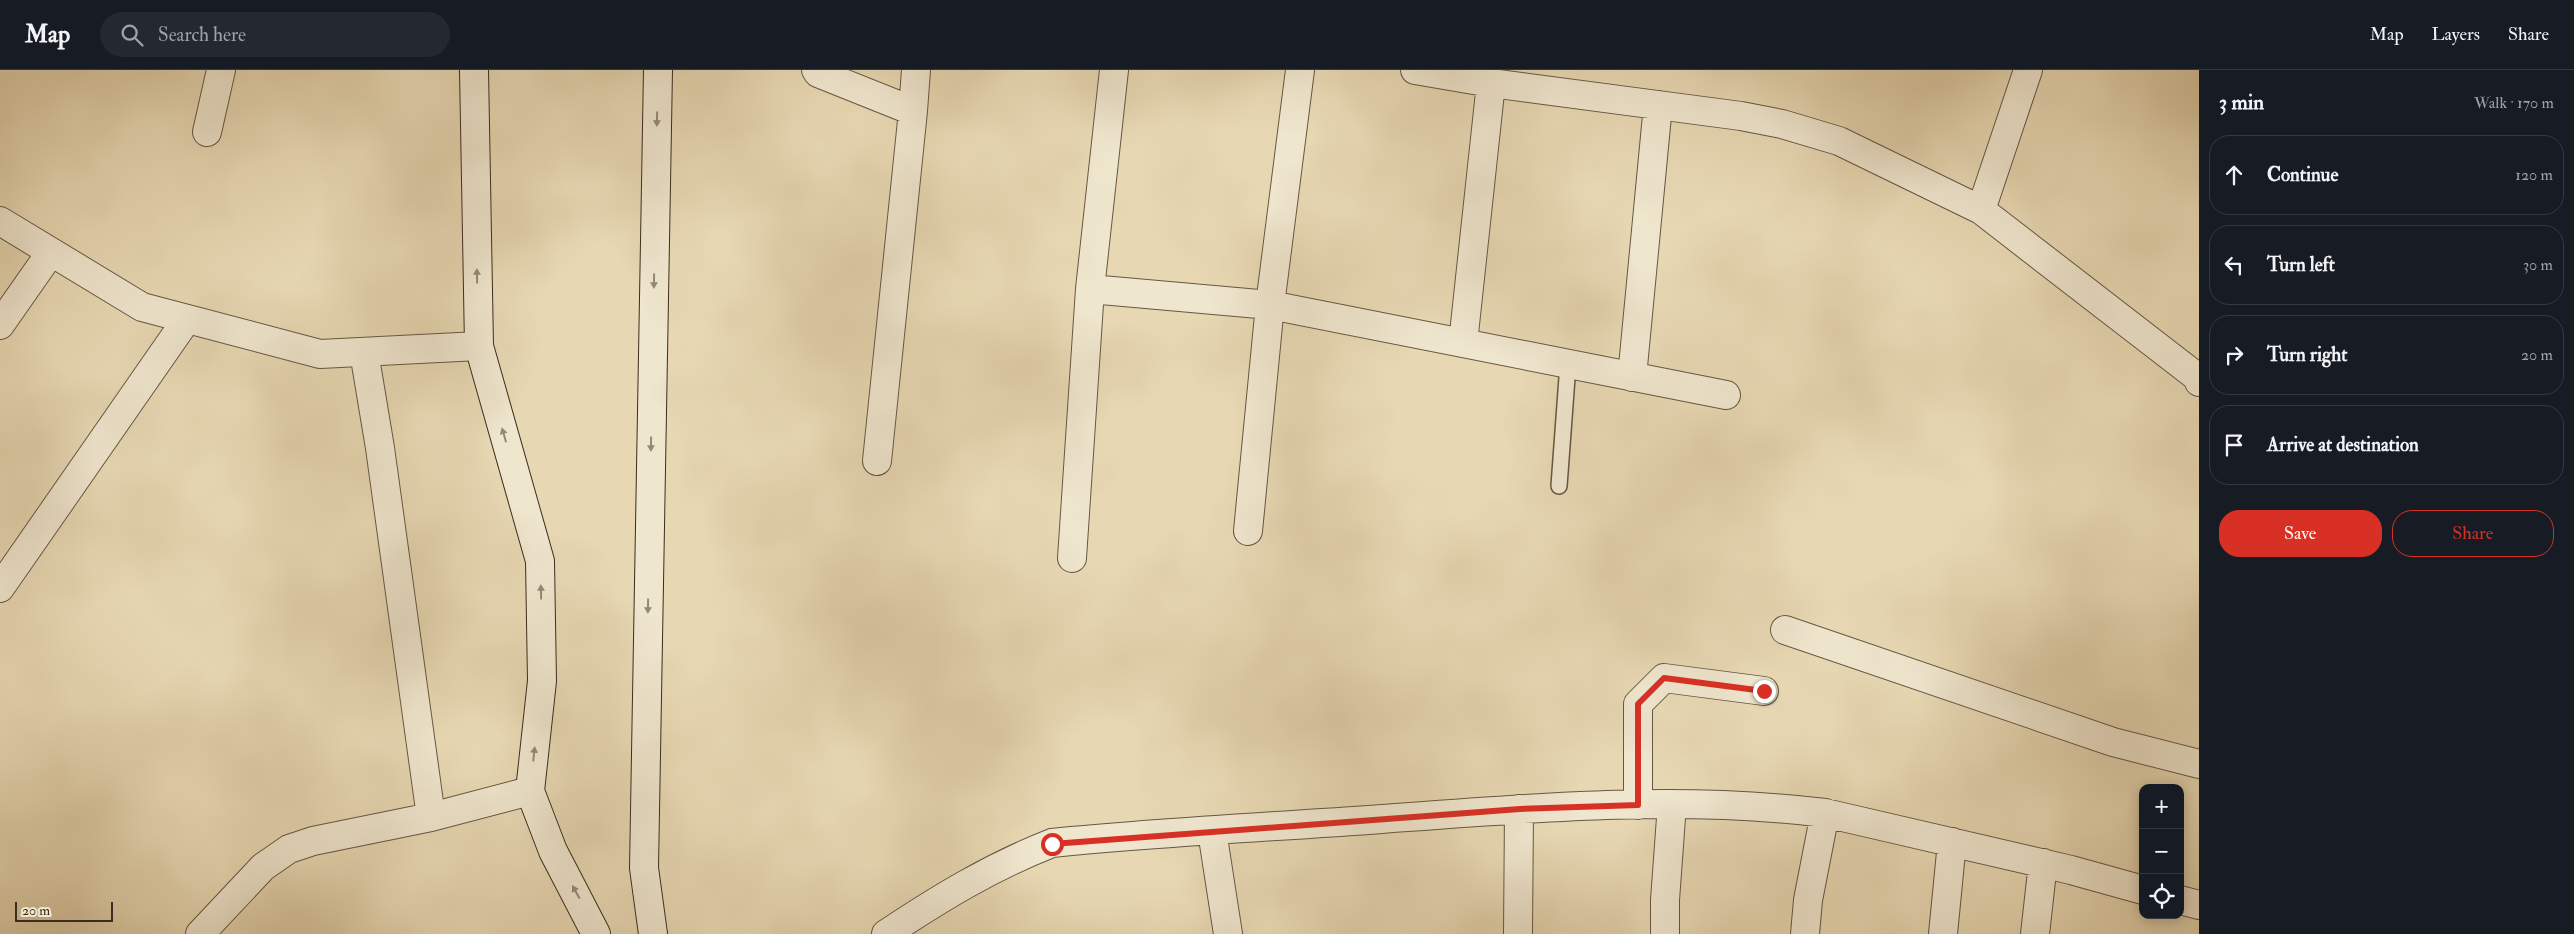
<!DOCTYPE html>
<html lang="en">
<head>
<meta charset="utf-8">
<style>
	body { margin:0; font-family:"IM FELL Double Pica",serif; background:#242831; color:#f1f3f6 }
	.controls { position:absolute; right:15px; bottom:15px; display:grid; overflow:hidden; border-radius:10px; box-shadow:0 2px 12px #0003 }
	.controls button { width:45px; height:45px; display:grid; place-items:center; padding:0; border:0; border-bottom:1px solid #363941; background:#171b24; color:#f1f3f6; font:25px sans-serif }
	.scale { position:absolute; left:15px; bottom:12px; width:98px; box-sizing:border-box; padding-left:5px; border:2px solid #3b2c1e; border-top:0; font-size:14px; line-height:18px; white-space:nowrap; color:#3b2c1e; -webkit-text-stroke:4px #efe6ce; paint-order:stroke }
	.stop { position:absolute; width:15px; height:15px; margin:-11px; border:4px solid #d93025; border-radius:50%; background:#fff }
	.stop.end { background:#d93025; border-color:#fff; box-shadow:0 1px 5px #0008 }
	.list { margin:0; padding:0; list-style:none }
	h2 { display:flex; justify-content:space-between; align-items:center; height:65px; margin:0; padding:0 20px; font-size:21px }
	h2 small { font-size:16px; font-weight:400; color:#9ea1a6 }
	.list li { display:grid; grid-template-columns:32px 1fr auto; gap:15px; align-items:center; box-sizing:border-box; height:80px; margin:0 10px 10px; padding:0 10px; border:1px solid #363941; border-radius:20px }
	.list b { display:block; font-size:19px; white-space:nowrap }
	.list em { font-size:16px; font-style:normal; color:#9ea1a6 }
	.actions { display:flex; gap:10px; padding:15px 20px }
	.actions a { flex:1; padding:11px 0; border:1px solid #d93025; border-radius:20px; text-align:center; font-size:18px; color:#d93025 }
	.actions .main { background:#d93025; color:#fff }
	.icon { flex:none; width:28px; height:28px; fill:none; stroke:currentColor; stroke-width:2; stroke-linecap:round; stroke-linejoin:round }
	.map { position:relative; flex:none; width:2199px; height:864px; overflow:hidden }
	header { display:flex; align-items:center; gap:30px; box-sizing:border-box; height:70px; padding:0 25px; background:#171b24; border-bottom:1px solid #363941 }
	header strong { font-size:24px }
	nav { display:flex; gap:28px; margin-inline-start:auto; font-size:18px }
	.search { width:350px; height:45px; background:#242831; display:flex; align-items:center; gap:12px; box-sizing:border-box; padding:0 18px; border-radius:28px; color:#9ea1a6; font-size:19px }
	main { display:flex }
	aside { flex:1; background:#171b24 }
	.map>svg:first-child { display:block }
</style>
</head>
<body>
<header>
<strong>Map</strong>
<div class="search"><svg class="icon" aria-label="search" viewBox="0 0 24 24"><circle cx="10" cy="10" r="6"/><path d="M15 15l6 6"/></svg>Search here</div>
<nav><a>Map</a><a>Layers</a><a>Share</a></nav>
</header>
<main>
<div class="map">
<svg width="2199" height="864" viewBox="0 0 2199 864">
	<rect width="100%" height="100%" fill="#e7d8b3"/>
	<filter id="stains"><feTurbulence type="fractalNoise" baseFrequency=".004" numOctaves="4"/><feColorMatrix values="0 0 0 0 .2 0 0 0 0 .09 0 0 0 0 .02 0 0 0 .5 -.17"/></filter>
	<radialGradient id="worn" r=".72"><stop offset=".6" stop-color="#630" stop-opacity="0"/><stop offset="1" stop-color="#630" stop-opacity=".3"/></radialGradient>
	<g fill="none" stroke-linecap="round" stroke-linejoin="round">
		<g stroke="#665743" stroke-width="18">
			<path id="lane" d="M1559 416 1568 294"/>
		</g>
		<g stroke="#665743" stroke-width="30">
			<path id="street" d="M816 0 818 3 913 41 916 0
				M1300 0 1270 235 1726 325
				M1415 0 1491 13 1741 46 1782 54 1839 71 1981 140 2197 307 2199 312
				M207 62 221 0
				M1981 140 2028 0
				M0 151 142 237 320 284 479 276
				M1090 219 1270 235 1248 461
				M0 255 51 182
				M1463 273 1491 13
				M364 282 380 378 431 747
				M1632 307 1658 35
				M877 391 913 41
				M1072 488 1090 219 1114 0
				M0 518 187 249
				M1785 560 2113 672 2199 694
				M1638 735V634L1664 608 1764 621
				M1212 761 1228 864
				M2180 830 2199 835
				M200 864 263 797 289 779 313 771 431 747 530 721
				M886 864C940 828 991 797 1052 773 1162 762 1272 757 1382 749 1529 738 1678 725 1825 743L2071 800 2143 820
				M1518 864 1519 739
				M1665 864V830L1672 734
				M1805 864 1808 830 1825 743
				M1943 864 1952 772
				M2035 864 2043 793"/>
		</g>
		<g stroke="#3b2c1e" stroke-width="30">
			<path id="secondary" d="M474 0 479 276 540 491 542 611 530 721 553 781 596 864
				M653 864 644 798 658 0"/>
		</g>
		<use href="#lane" stroke="#efe6ce" stroke-width="15"/>
		<use href="#street" stroke="#efe6ce" stroke-width="28"/>
		<use href="#secondary" stroke="#efe6ce" stroke-width="28"/>
	</g>
	<defs><path id="oneway-solid" d="M-6-.8H1V-3.2L6.5 0L1 3.2V.8H-6Z" transform="scale(1.25)"/></defs>
	<g fill="#958976">
		<use href="#oneway-solid" transform="translate(657 49) rotate(91)"/>
		<use href="#oneway-solid" transform="translate(477 206) rotate(-91)"/>
		<use href="#oneway-solid" transform="translate(654 211) rotate(91)"/>
		<use href="#oneway-solid" transform="translate(504 365) rotate(-106)"/>
		<use href="#oneway-solid" transform="translate(651 374) rotate(91)"/>
		<use href="#oneway-solid" transform="translate(541 522) rotate(-91)"/>
		<use href="#oneway-solid" transform="translate(648 536) rotate(91)"/>
		<use href="#oneway-solid" transform="translate(534 684) rotate(-84)"/>
		<use href="#oneway-solid" transform="translate(576 822) rotate(-119)"/>
	</g>
	<g fill="none" stroke-linecap="round" stroke-linejoin="round">
		<path stroke="#d93025" stroke-width="6" d="M1052 774 1520 739 1638 735V634L1664 608 1764 621"/>
	</g>
	<rect width="100%" height="100%" filter="url(#stains)"/>
	<rect width="100%" height="100%" fill="url(#worn)"/>
</svg>
<div class="controls">
<button>+</button>
<button>−</button>
<button><svg class="icon" aria-label="locate" viewBox="0 0 24 24"><circle cx="12" cy="12" r="6"/><path d="M12 2v4M12 18v4M2 12h4M18 12h4"/></svg></button>
</div>
<div class="scale">20 m</div>
<div class="stop" style="left:1052px;top:774px"></div>
<div class="stop end" style="left:1764px;top:621px"></div>
</div>
<aside>
<h2>3 min<small>Walk · 170 m</small></h2>
<ul class="list">
<li><svg class="icon" aria-label="ahead" viewBox="0 0 24 24"><path d="M12 20V5M6 11l6-6 6 6"/></svg><div><b>Continue</b></div><em>120 m</em></li>
<li><svg class="icon" aria-label="left" viewBox="0 0 24 24"><path d="M17 20v-9H6M10 6l-5 5 5 5"/></svg><div><b>Turn left</b></div><em>30 m</em></li>
<li><svg class="icon" aria-label="right" viewBox="0 0 24 24"><path d="M7 20v-9h11M14 6l5 5-5 5"/></svg><div><b>Turn right</b></div><em>20 m</em></li>
<li><svg class="icon" aria-label="arrive" viewBox="0 0 24 24"><path d="M6 21V4h12l-3 4 3 4H6"/></svg><div><b>Arrive at destination</b></div></li>
</ul>
<div class="actions"><a class="main">Save</a><a>Share</a></div>
</aside>
</main>
</body>
</html>
